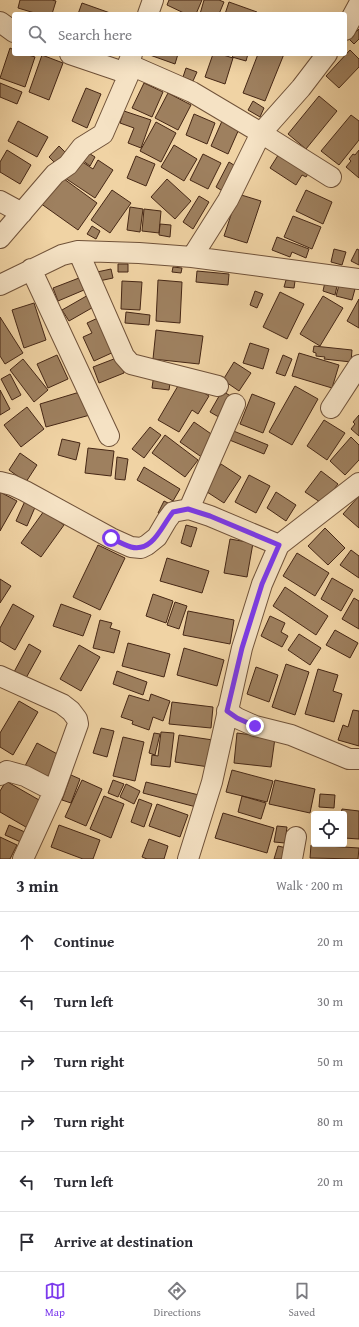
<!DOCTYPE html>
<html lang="en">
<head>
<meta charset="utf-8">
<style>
	body { margin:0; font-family:"Gentium Book Plus",serif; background:#f7f7f7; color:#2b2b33 }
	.controls { position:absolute; right:12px; bottom:12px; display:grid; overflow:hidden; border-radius:4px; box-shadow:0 4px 16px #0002 }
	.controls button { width:36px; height:36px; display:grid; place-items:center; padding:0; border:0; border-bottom:1px solid #e1e1e2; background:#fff; color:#2b2b33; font:20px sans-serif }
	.stop { position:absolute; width:12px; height:12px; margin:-9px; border:3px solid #7c3aed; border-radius:50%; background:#fff }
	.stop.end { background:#7c3aed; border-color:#fff; box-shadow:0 1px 4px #0008 }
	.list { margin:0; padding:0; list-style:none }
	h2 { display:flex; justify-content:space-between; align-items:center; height:52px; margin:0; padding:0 16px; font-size:17px }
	h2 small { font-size:13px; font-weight:400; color:#7c7c81 }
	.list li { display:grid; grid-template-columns:26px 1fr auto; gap:12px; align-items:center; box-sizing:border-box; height:60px; padding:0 16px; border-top:1px solid #e1e1e2 }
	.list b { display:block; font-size:15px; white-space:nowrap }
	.list em { font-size:13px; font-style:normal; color:#7c7c81 }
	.icon { flex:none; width:22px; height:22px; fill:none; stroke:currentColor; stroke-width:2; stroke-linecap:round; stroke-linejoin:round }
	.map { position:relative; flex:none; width:359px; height:859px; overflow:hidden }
	.search { position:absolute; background:#fff; box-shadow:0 4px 16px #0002; left:12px; right:12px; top:12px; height:44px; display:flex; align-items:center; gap:10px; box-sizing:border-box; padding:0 14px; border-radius:4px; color:#7c7c81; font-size:15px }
	.sheet { height:412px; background:#fff }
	nav { display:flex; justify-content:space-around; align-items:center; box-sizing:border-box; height:56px; border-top:1px solid #e1e1e2; background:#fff; font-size:11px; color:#7c7c81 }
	nav a { display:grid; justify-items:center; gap:2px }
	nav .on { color:#7c3aed }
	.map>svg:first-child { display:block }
</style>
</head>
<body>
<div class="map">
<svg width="359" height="859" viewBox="0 0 359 859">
	<rect width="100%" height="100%" fill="#f0d3a4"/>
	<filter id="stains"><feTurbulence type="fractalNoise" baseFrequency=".005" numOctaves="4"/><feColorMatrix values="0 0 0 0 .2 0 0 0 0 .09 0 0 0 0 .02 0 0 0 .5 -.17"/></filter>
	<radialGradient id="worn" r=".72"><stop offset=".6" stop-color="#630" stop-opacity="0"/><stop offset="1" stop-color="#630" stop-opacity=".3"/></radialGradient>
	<path fill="#9e805f" stroke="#462715" d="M20 0H52L56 1 52 14H38L18 8Z
		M169 0H202L196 14H186L167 5Z
		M204 0H219L224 2 219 14H200Z
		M229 2 257 12V14H225Z
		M82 3 113 14H78Z
		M359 29V39L354 44 349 39Z
		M10 48 14 50V54H25L35 57 25 87 0 78Z
		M350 50 359 59V67L339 88 326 76Z
		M147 54H178L175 64Z
		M213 54H220L233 58 225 84 205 77Z
		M228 54H248L246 61 232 57 233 56Z
		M258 54H284L265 101 243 93Z
		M42 55 63 63 49 100 29 92Z
		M186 68 197 72 193 81 183 77Z
		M0 83 22 92 17 104 0 97Z
		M144 83 163 92 152 117 132 108Z
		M86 88 101 94 87 128 72 121Z
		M168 93 191 105 178 130 155 118Z
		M319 96 337 111 306 149 288 134Z
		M253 101 264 108 260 117 248 110Z
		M124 111 151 120 141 148 128 143 134 128 120 123Z
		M194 114 215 123 207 144 186 135Z
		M351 115 359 121V140L339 165 321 151Z
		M18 121 48 137 37 157 8 141Z
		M222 121 239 129 228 154 211 146Z
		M156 122 176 133 161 162 140 151Z
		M174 145 197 159 184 181 161 167Z
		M59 146 67 154 56 164 49 157Z
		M282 149 312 167 306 177 302 175 296 185 270 168Z
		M7 150 31 165 20 184 0 172V162Z
		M359 150V178L346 167 351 161 349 159 353 154 355 155Z
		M87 152 95 157 90 166 82 160Z
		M203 154 221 163 208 189 190 180Z
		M136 156 155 164 146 186 127 178Z
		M78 159 93 169 98 160 113 170 95 198 65 178Z
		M229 162 237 167 224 192 216 187Z
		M60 176 97 203 78 230 40 203Z
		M167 179 191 201 175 219 151 197Z
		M112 190 131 203 110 233 91 220Z
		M306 190 332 202 323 224 296 211Z
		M238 194 261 201 247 243 224 236Z
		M199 196 209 202 193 229 183 222Z
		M130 207 143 209 140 232 127 230Z
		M144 209 161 211 159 233 142 231Z
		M293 216 321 227 312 249 284 237Z
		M160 224 171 225 170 237 159 235Z
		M92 226 100 231 96 239 87 234Z
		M277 237 309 249 306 258 292 252 290 257 272 250Z
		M334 249 346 252 342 265 331 262Z
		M357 249 359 250V265L351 261Z
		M118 264H128V272H118Z
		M173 267 182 268 181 273 172 272Z
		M111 269 113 278 99 281 97 272Z
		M197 271 229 274 228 285 196 282Z
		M79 278 84 290 58 301 53 288Z
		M158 280 182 282 180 323 156 321Z
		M286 280 295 281 294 288 284 287Z
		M122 281 142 282 140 310 121 309Z
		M325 282 337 286 335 295 323 291Z
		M339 285 355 289 352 300 336 296Z
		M255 291 263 294 257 308 250 305Z
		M280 292 304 304 287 339 263 327Z
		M90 294 97 305 69 321 62 310Z
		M323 296 343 308 320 346 300 334Z
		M359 299V328L347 321Z
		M34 303 46 340 24 348 12 310Z
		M126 312 150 315 149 325 125 323Z
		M0 317 23 353 5 364 0 356Z
		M100 317 116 351 94 361 83 337 92 333 87 323Z
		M156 330 203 336 199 364 153 359Z
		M250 343 269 349 263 369 243 363Z
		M314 346 352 350 351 362 324 359 325 357 316 356V353L313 352Z
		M299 353 339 365 332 388 292 376Z
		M57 355 68 379 48 388 37 364Z
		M283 355 292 359 285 376 276 373Z
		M119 357 124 373 99 383 93 367Z
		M23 359 48 390 34 402 10 370Z
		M234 362 251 373 239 391 223 380Z
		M10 374 21 395 12 400 1 379Z
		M154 374 171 376 169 390 152 388Z
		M182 379 209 396 198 414 192 410 179 432 158 420Z
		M295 386 318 399 292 445 269 432Z
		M0 390 10 409 0 415Z
		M83 391 90 415 46 427 40 404Z
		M222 391 236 399 224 420 210 412Z
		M252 394 275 403 263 433 240 424Z
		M27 407 44 429 21 447 4 425Z
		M359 415V436L351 429 355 424 353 422Z
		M324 420 345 433 327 460 307 446Z
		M194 422 217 438 203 458 180 442Z
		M150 427 161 435 144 458 132 449Z
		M231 430 268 445 264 454 227 439Z
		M165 435 198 460 185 477 152 453Z
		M351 437 359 445V460L345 475 330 461Z
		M62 439 80 443 76 460 58 455Z
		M88 448 114 451 111 476 85 473Z
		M20 453 37 465 26 482 9 470Z
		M117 457 128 459 125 480 115 479Z
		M221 464 241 477 224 503 204 490Z
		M144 467 180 489 173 501 137 480Z
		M321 471 338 484 323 504 305 492Z
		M249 475 270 486 256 513 235 502Z
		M0 492 17 501 0 531Z
		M276 492 296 505 286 521 267 508Z
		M359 496V528L343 514Z
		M25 501 36 505 27 526 16 521Z
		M164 501 172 505 167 517 158 513Z
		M44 511 64 525 41 557 21 543Z
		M186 525 197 528 191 547 181 543Z
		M325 528 345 548 328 565 308 546Z
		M230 539 253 543 247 577 224 573Z
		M98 545 125 558 100 610 73 597Z
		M351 550 359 556V578L340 565Z
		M297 553 329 573 315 596 283 576Z
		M167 558 209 571 202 593 160 581Z
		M332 578 353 590 341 611 321 599Z
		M0 579 11 586 0 603Z
		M285 587 328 616 316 635 273 606Z
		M153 594 173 601 166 623 146 616Z
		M354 598 359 601V629L342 619Z
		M175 602 187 606 179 629 167 625Z
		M13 604 34 616 15 650 0 641V628Z
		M61 604 91 615 83 636 53 626Z
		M188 611 234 620 230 644 183 635Z
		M270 616 285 623 281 632 288 636 282 647 261 636Z
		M100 620 112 623 110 628 120 631 114 653 93 648Z
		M335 630 358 643 350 658 326 645Z
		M299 634 321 648 310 665 288 650Z
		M128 643 170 654 164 677 122 666Z
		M29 644 41 651 26 678 14 672Z
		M79 645 100 657 81 691 60 679Z
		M184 648 224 660 217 686 177 675Z
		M286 664 309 672 295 715 272 707Z
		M256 667 278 675 269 702 247 694Z
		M318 669 338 675 333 691 342 694 334 722 305 714Z
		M117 671 147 682 143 695 113 684Z
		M151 694 170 701 163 721 153 717 149 730 132 724 133 721 121 717 129 695 149 701Z
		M19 701 38 712 13 755 0 747V733Z
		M172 702 213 707 211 728 169 724Z
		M353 710 359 711V746L338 740 343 725 348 727Z
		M101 728 114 731 107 757 93 753Z
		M161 732 174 733 170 767 151 765 152 755 158 756Z
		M154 733 160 734 155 755 149 753Z
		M237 733 275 738 271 767 234 763Z
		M179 735 213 740 209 767 175 762Z
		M123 737 144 742 135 781 113 776Z
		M37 743 61 756 48 779 25 766Z
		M232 770 273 781 267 802 226 792Z
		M71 775 80 779 71 803 62 800Z
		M82 780 102 789 86 826 65 817Z
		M113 780 124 784 118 797 108 793Z
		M275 780 315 789 310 813 269 804Z
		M6 781 46 804 31 830 0 812V791Z
		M146 782 203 796 200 808 143 793Z
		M126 784 140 791 134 804 120 797Z
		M320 794 335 795 334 808 319 807Z
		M104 796 124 804 111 838 90 829Z
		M242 796 266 803 261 819 238 812Z
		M139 799 152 804 144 827 131 822Z
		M157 804 188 815 180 837 149 826Z
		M342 809 359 811V839L344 838V814H341Z
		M223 813 274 828 267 853 215 838Z
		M9 825 27 833 23 843 5 835Z
		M59 825 100 840 93 859H83L51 847Z
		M277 826 287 827 285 843 274 842Z
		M0 837 17 845 10 859H0Z
		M149 839 168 846 164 859H147L142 857Z
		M311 845 359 848 358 859 310 858Z
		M278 846 291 849 288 859H274Z"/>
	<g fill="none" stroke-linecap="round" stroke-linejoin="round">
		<g stroke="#705239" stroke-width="22">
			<path id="minor" d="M148 14 153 0
				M0 22 14 32
				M345 30 359 4
				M70 54 129 74
				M128 64 192 92 261 133 331 177
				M0 201 22 213
				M0 238 55 174 68 165 82 147 103 134 129 74 128 64 132 54
				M78 251 124 356 131 364 218 386
				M192 257 228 200 261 133 301 88 327 54
				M31 269 109 436
				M0 285 62 255 78 251 139 253 192 257 359 279
				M331 408 359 365
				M0 482 12 485 25 491 111 538 131 547 141 548 147 545 157 537 167 520 173 512 189 509 210 516 279 545
				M189 509 235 404
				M0 676 62 704 71 711 77 719 78 724 54 791 23 859
				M227 711 237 718 255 726 291 735 349 759H359
				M0 775 7 771 25 776 54 791
				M188 859 212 782 242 648 262 584 279 545 359 483
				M292 859 296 837"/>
		</g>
		<use href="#minor" stroke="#f5e2c4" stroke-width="20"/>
	</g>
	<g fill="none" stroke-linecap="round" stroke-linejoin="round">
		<path stroke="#7c3aed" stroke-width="5" d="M111 538C117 541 124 545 131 547 153 553 162 525 173 512L188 509 210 516 279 545 262 584 242 648 227 711 237 718 255 726"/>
	</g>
	<rect width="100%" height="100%" filter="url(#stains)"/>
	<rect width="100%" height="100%" fill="url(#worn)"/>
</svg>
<div class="controls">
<button><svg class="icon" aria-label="locate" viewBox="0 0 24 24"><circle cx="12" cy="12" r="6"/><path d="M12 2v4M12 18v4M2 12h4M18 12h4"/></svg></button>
</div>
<div class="stop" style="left:111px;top:538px"></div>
<div class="stop end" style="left:255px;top:726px"></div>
<div class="search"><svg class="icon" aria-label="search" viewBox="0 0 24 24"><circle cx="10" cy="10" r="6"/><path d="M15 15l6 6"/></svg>Search here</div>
</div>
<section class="sheet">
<h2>3 min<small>Walk · 200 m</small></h2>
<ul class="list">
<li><svg class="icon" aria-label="ahead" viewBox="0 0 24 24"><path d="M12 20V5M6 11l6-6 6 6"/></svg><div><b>Continue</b></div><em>20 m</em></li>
<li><svg class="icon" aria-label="left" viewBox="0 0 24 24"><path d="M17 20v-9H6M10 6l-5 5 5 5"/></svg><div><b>Turn left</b></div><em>30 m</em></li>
<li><svg class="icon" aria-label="right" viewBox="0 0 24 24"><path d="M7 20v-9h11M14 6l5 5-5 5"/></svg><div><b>Turn right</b></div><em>50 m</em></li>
<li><svg class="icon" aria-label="right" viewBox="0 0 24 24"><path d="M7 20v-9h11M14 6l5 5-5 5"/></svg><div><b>Turn right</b></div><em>80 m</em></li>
<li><svg class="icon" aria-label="left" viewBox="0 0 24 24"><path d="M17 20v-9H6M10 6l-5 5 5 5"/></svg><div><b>Turn left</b></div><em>20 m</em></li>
<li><svg class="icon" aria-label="arrive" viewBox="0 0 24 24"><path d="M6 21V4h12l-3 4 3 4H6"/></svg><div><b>Arrive at destination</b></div></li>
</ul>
</section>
<nav>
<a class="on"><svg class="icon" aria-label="map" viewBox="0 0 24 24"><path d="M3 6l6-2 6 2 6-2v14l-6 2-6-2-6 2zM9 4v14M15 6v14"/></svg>Map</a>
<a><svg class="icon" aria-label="directions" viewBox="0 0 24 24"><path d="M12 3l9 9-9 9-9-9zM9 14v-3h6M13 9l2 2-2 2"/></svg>Directions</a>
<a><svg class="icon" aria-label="saved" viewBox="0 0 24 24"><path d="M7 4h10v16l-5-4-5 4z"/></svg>Saved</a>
</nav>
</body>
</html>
